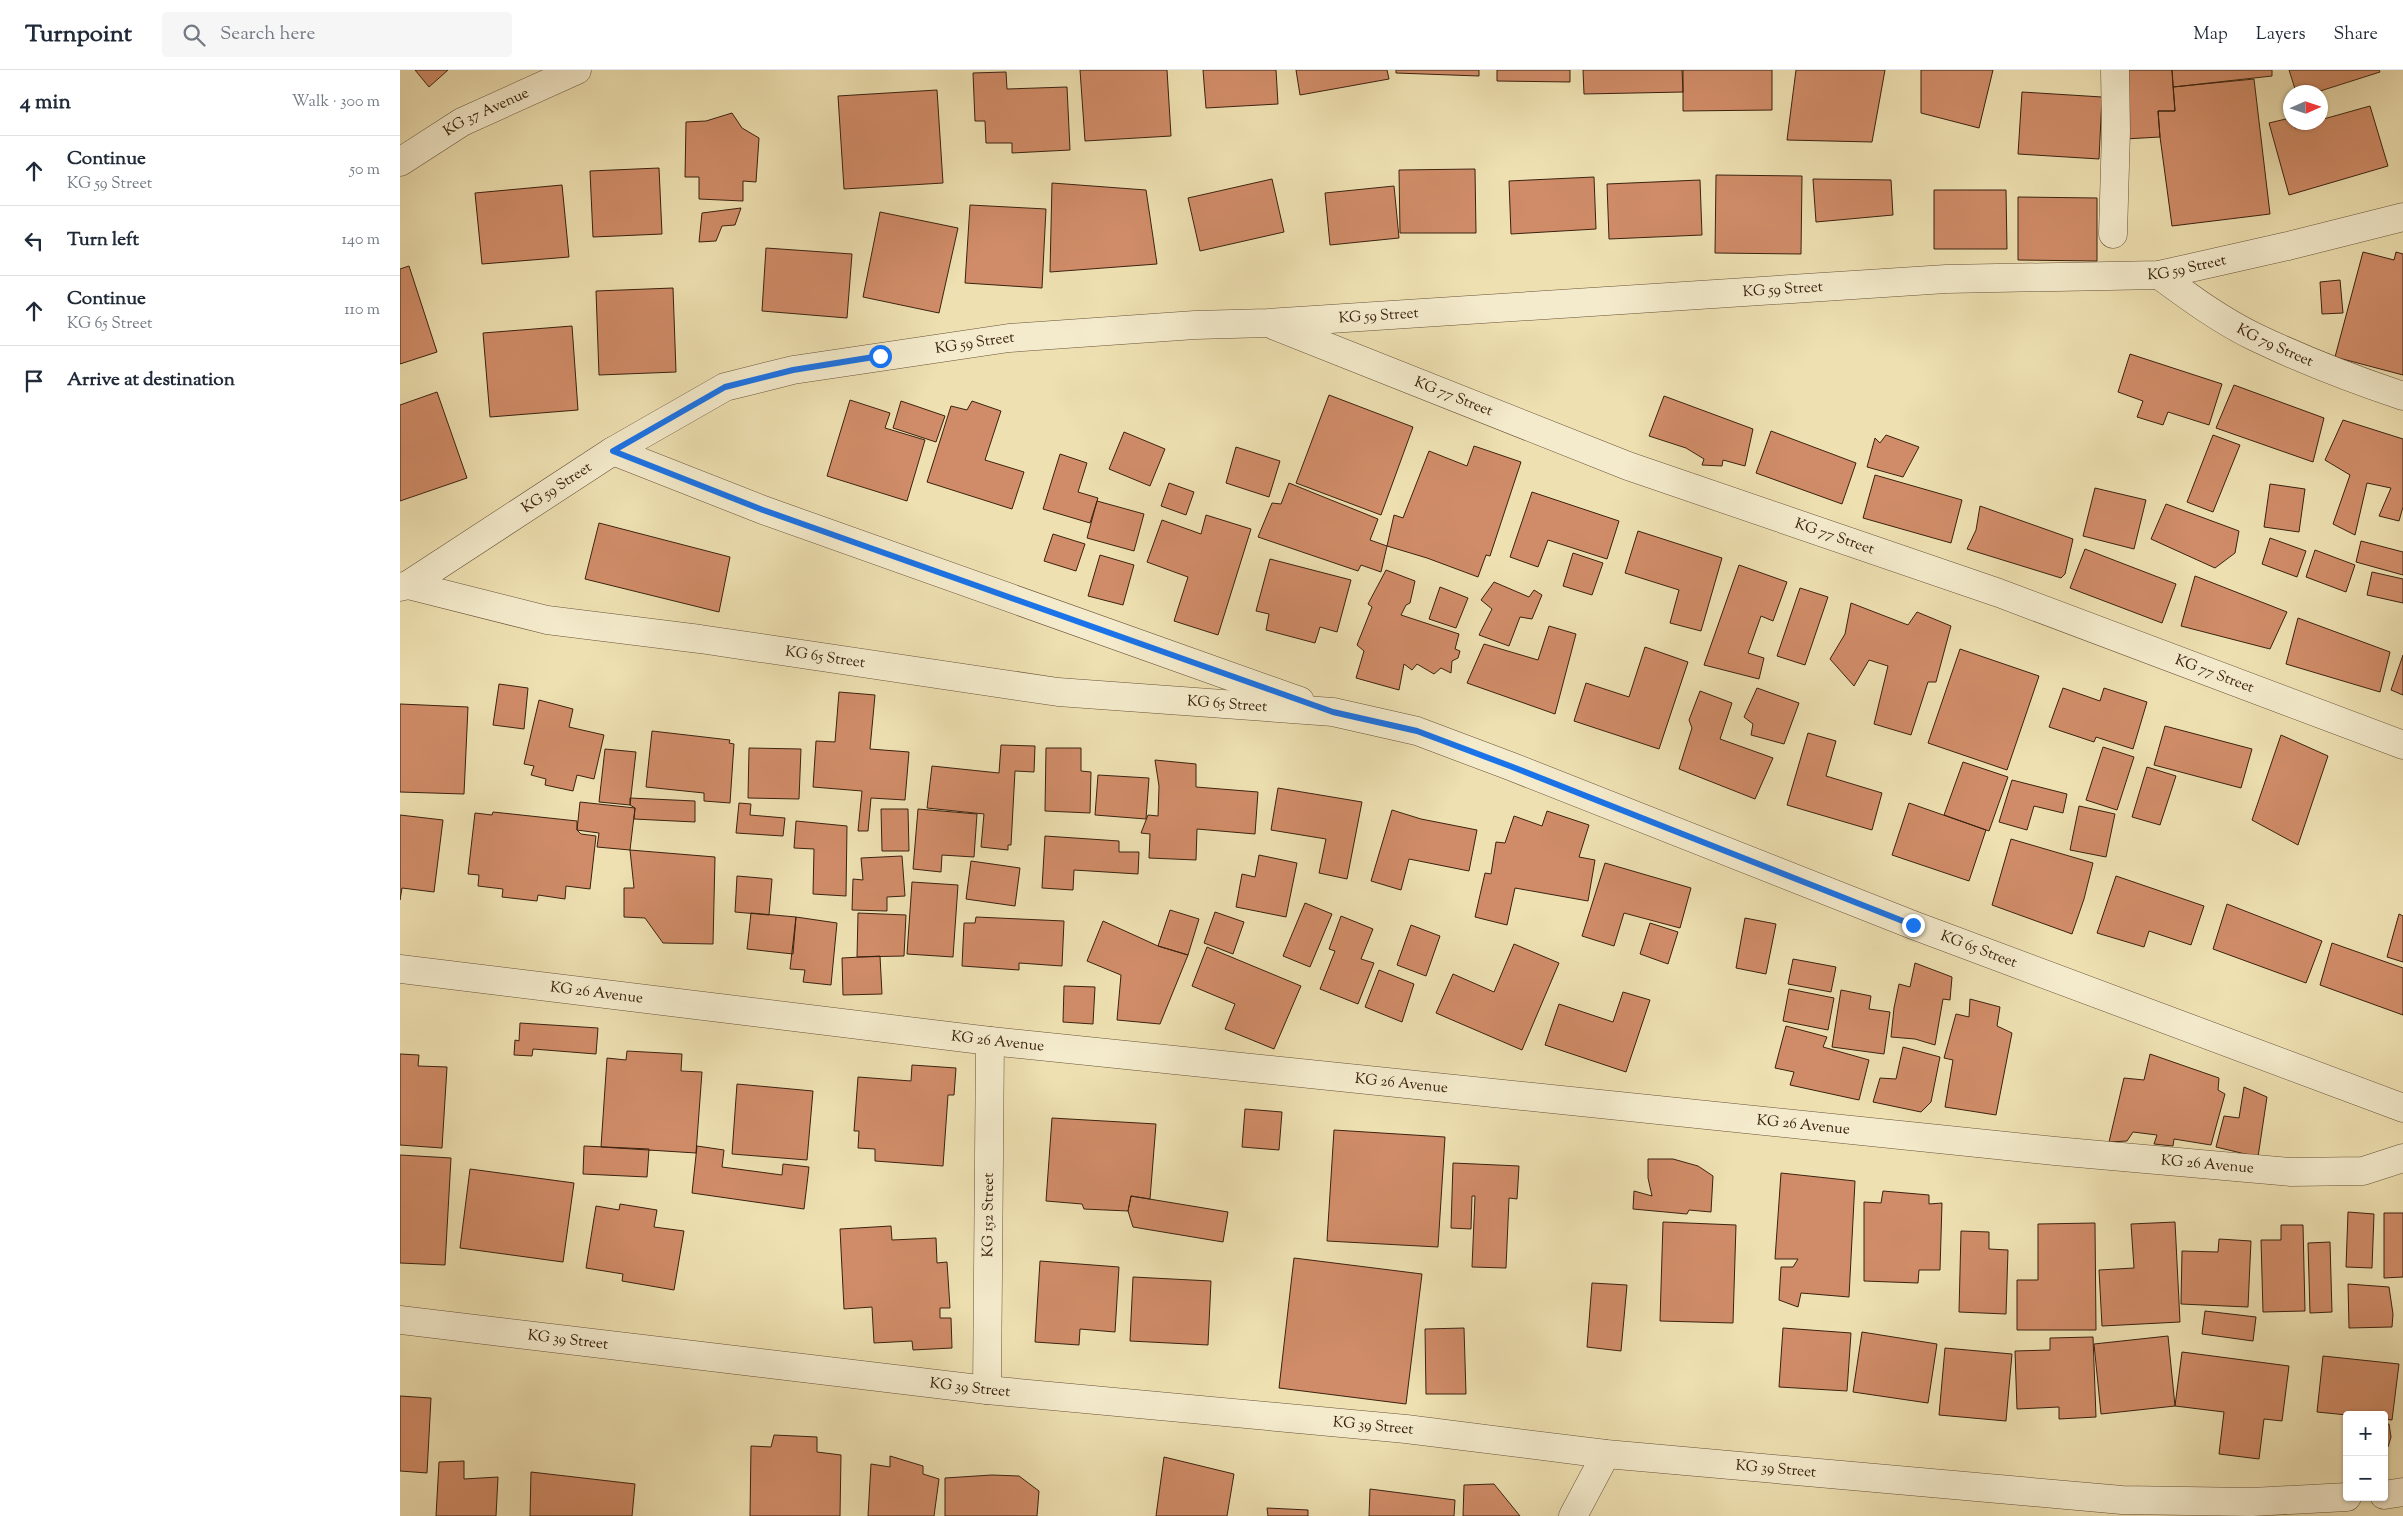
<!DOCTYPE html>
<html lang="en">
<head>
<meta charset="utf-8">
<style>
	body { margin:0; font-family:"Sorts Mill Goudy",serif; background:#f6f6f7; color:#1f2937 }
	.controls { position:absolute; right:15px; bottom:15px; display:grid; overflow:hidden; border-radius:5px; box-shadow:0 1px 4px #0004 }
	.controls button { width:45px; height:45px; display:grid; place-items:center; padding:0; border:0; border-bottom:1px solid #e0e1e3; background:#fff; color:#1f2937; font:25px sans-serif }
	.compass { position:absolute; left:1883px; top:15px; width:45px; height:45px; border-radius:50%; background:#fff; box-shadow:0 1px 4px #0004; rotate:87deg }
	.stop { position:absolute; width:15px; height:15px; margin:-11px; border:4px solid #1a73e8; border-radius:50%; background:#fff }
	.stop.end { background:#1a73e8; border-color:#fff; box-shadow:0 1px 5px #0008 }
	.list { margin:0; padding:0; list-style:none }
	h2 { display:flex; justify-content:space-between; align-items:center; height:65px; margin:0; padding:0 20px; font-size:21px }
	h2 small { font-size:16px; font-weight:400; color:#747a83 }
	.list li { display:grid; grid-template-columns:32px 1fr auto; gap:15px; align-items:center; box-sizing:border-box; height:70px; padding:0 20px; border-top:1px solid #e0e1e3 }
	.list b { display:block; font-size:19px; white-space:nowrap }
	.list p { margin:0; font-size:16px; white-space:nowrap; color:#747a83 }
	.list em { font-size:16px; font-style:normal; color:#747a83 }
	.icon { flex:none; width:28px; height:28px; fill:none; stroke:currentColor; stroke-width:2; stroke-linecap:round; stroke-linejoin:round }
	.map { position:relative; flex:none; width:2003px; height:1446px; overflow:hidden }
	header { display:flex; align-items:center; gap:30px; box-sizing:border-box; height:70px; padding:0 25px; background:#fff; border-bottom:1px solid #e0e1e3 }
	header strong { font-size:24px }
	nav { display:flex; gap:28px; margin-inline-start:auto; font-size:18px }
	.search { width:350px; height:45px; background:#f6f6f7; display:flex; align-items:center; gap:12px; box-sizing:border-box; padding:0 18px; border-radius:5px; color:#747a83; font-size:19px }
	main { display:flex }
	aside { flex:1; background:#fff }
	.map>svg:first-child { display:block }
</style>
</head>
<body>
<header>
<strong>Turnpoint</strong>
<div class="search"><svg class="icon" aria-label="search" viewBox="0 0 24 24"><circle cx="10" cy="10" r="6"/><path d="M15 15l6 6"/></svg>Search here</div>
<nav><a>Map</a><a>Layers</a><a>Share</a></nav>
</header>
<main>
<aside>
<h2>4 min<small>Walk · 300 m</small></h2>
<ul class="list">
<li><svg class="icon" aria-label="ahead" viewBox="0 0 24 24"><path d="M12 20V5M6 11l6-6 6 6"/></svg><div><b>Continue</b><p>KG 59 Street</p></div><em>50 m</em></li>
<li><svg class="icon" aria-label="left" viewBox="0 0 24 24"><path d="M17 20v-9H6M10 6l-5 5 5 5"/></svg><div><b>Turn left</b></div><em>140 m</em></li>
<li><svg class="icon" aria-label="ahead" viewBox="0 0 24 24"><path d="M12 20V5M6 11l6-6 6 6"/></svg><div><b>Continue</b><p>KG 65 Street</p></div><em>110 m</em></li>
<li><svg class="icon" aria-label="arrive" viewBox="0 0 24 24"><path d="M6 21V4h12l-3 4 3 4H6"/></svg><div><b>Arrive at destination</b></div></li>
</ul>
</aside>
<div class="map">
<svg width="2003" height="1446" viewBox="0 0 2003 1446">
	<rect width="100%" height="100%" fill="#eee0b1"/>
	<filter id="stains"><feTurbulence type="fractalNoise" baseFrequency=".004" numOctaves="4"/><feColorMatrix values="0 0 0 0 .2 0 0 0 0 .09 0 0 0 0 .02 0 0 0 .5 -.17"/></filter>
	<radialGradient id="worn" r=".72"><stop offset=".6" stop-color="#630" stop-opacity="0"/><stop offset="1" stop-color="#630" stop-opacity=".3"/></radialGradient>
	<path fill="#d08c68" stroke="#3b220f" d="M15 0H48L29 17Z
		M680 0H767L771 66 685 71Z
		M803 0H876L878 34 806 38Z
		M896 0H987L989 9 900 25Z
		M996 0H1079V6L996 3Z
		M1097 0H1170V12L1097 11Z
		M1183 0H1282L1283 22 1184 24Z
		M1283 0H1372V40L1283 41Z
		M1396 0H1485L1472 72 1387 70Z
		M1521 0H1593L1579 58 1521 43Z
		M1721 0H1772L1775 41H1758L1760 67 1725 69Z
		M1772 0H1872V6L1773 17Z
		M1889 0H1979L1980 2 1917 22H1896Z
		M606 2 607 19 667 17 670 80 612 83V73H586L585 51H575L573 3Z
		M1854 9 1870 144 1772 156 1760 67 1758 41H1775L1773 17Z
		M537 20 543 113 444 119 438 26Z
		M1622 22 1702 27 1699 89 1618 84Z
		M1970 36 1988 96 1889 125 1869 53 1890 48V52H1894L1895 58 1920 52V50Z
		M332 43 342 58 359 68 356 112 343 111V131L299 129V107H285L286 52 306 51Z
		M259 98 262 164 193 167 190 101Z
		M1075 99 1076 163H1000L999 100Z
		M1316 105 1402 106 1401 184 1315 183Z
		M1194 107 1196 159 1111 164 1109 111Z
		M872 109 884 162 800 181 788 128Z
		M1413 109 1491 110 1493 145 1416 152Z
		M1300 110 1302 165 1209 169 1207 114Z
		M652 113 746 120 757 194 650 202Z
		M162 115 169 187 82 194 75 123Z
		M994 116 999 168 930 175 925 123Z
		M1534 120H1606L1607 179H1534Z
		M1618 127 1697 128V191L1618 190Z
		M570 135 646 139 642 218 565 213Z
		M341 138 335 155 322 156 316 171 299 172 302 143Z
		M480 142 558 158 539 243 463 227Z
		M366 178 452 184 447 248 362 241Z
		M1963 182 1994 190 1996 182 2003 184V305L1935 287Z
		M9 196 37 282 0 294V199Z
		M1940 210 1943 243 1922 244 1920 212Z
		M273 218 276 302 199 305 196 221Z
		M172 256 178 340 90 347 83 263Z
		M1730 284 1822 314 1809 355 1768 342 1763 355 1737 347 1743 331 1718 322Z
		M1834 315 1924 348 1913 392 1816 358Z
		M37 322 67 408 0 431V335Z
		M929 325 1013 357 981 445 896 413Z
		M1264 326 1353 359 1345 396 1323 390 1322 396 1302 395 1304 389 1286 378 1249 366Z
		M450 330 490 343 485 358 525 370 507 431 427 406Z
		M501 331 545 346 536 372 493 358Z
		M572 331 601 341 585 390 624 402 612 439 527 412 551 336 567 340Z
		M1943 350 2003 369V437L1999 451 1979 446 1991 418 1967 413 1955 465 1933 454 1950 405 1925 390Z
		M1371 361 1456 393 1442 434 1356 403Z
		M724 362 765 379 750 416 709 399Z
		M1486 365 1519 377 1503 407 1467 397 1475 368 1480 373Z
		M1813 365 1840 375 1813 442 1787 432Z
		M1074 376 1121 392 1090 486 1086 485 1078 507 1027 488 987 476 994 445 1003 448 1029 381 1067 396Z
		M836 377 880 391 869 427 826 413Z
		M660 384 687 393 678 422 698 428 690 453 643 439Z
		M1475 405 1562 430 1551 473 1463 448Z
		M769 413 794 422 786 445 761 436Z
		M889 413 978 449 970 470 987 476 981 502 961 495 958 501 858 467 872 433 881 434Z
		M1870 414 1905 419 1899 462 1864 457Z
		M1695 418 1746 430 1734 479 1683 466Z
		M1132 422 1219 451 1207 489 1148 470 1138 497 1110 487Z
		M697 431 744 444 734 481 687 468Z
		M1766 434 1839 461 1835 483 1815 498 1751 469Z
		M1580 436 1673 469 1665 504 1661 508 1567 479 1576 460Z
		M806 445 851 459 818 565 774 551 788 507 747 492 762 450 801 464Z
		M199 453 330 487 319 542 185 509Z
		M1238 461 1322 488 1301 561 1270 553 1279 520 1225 503Z
		M653 464 685 474 676 501 644 491Z
		M1870 468 1906 481 1897 507 1862 494Z
		M1961 471 2003 482V505L1956 492Z
		M1685 479 1776 514 1762 553 1670 518Z
		M1915 480 1955 495 1946 522 1906 507Z
		M1173 483 1203 493 1192 525 1163 516Z
		M700 485 734 495 723 535 688 526Z
		M870 489 951 510 937 562 920 557 915 573 866 560 869 544 856 541Z
		M1339 495 1387 512 1373 551 1361 546 1348 583 1364 588 1359 609 1304 595Z
		M986 500 1015 511 1010 533 1006 535 1001 545 1059 564 1055 579 1060 581 1058 588 1052 591 1051 603 1041 598 1034 604 1017 594 1012 600 1004 594 999 620 956 608 964 581 957 575 972 537 968 534Z
		M1972 502 2003 509V533L1967 525Z
		M1795 506 1887 542 1870 579 1781 556Z
		M1094 512 1129 527 1134 520 1142 525 1132 549 1120 547 1109 576 1079 565 1092 539 1081 530Z
		M1040 517 1068 528 1056 558 1029 549Z
		M1400 518 1428 527 1405 595 1377 586Z
		M1451 533 1508 555 1517 542 1551 556 1536 612H1528L1511 665 1474 654 1488 596 1469 590 1454 616 1430 589 1445 564Z
		M1898 548 1990 582 1980 622 1886 594Z
		M1149 556 1176 564 1155 644 1067 613 1084 574 1138 590Z
		M1245 577 1288 592 1259 679 1174 651 1186 613 1229 627Z
		M1560 579 1639 606 1607 700 1528 673Z
		M2003 585V625L1991 620Z
		M99 614 128 618 124 659 93 655Z
		M1357 618 1399 633 1384 674 1351 665 1353 654 1344 647Z
		M1663 618 1700 631 1704 618 1747 632 1733 679 1696 667 1694 672 1649 657Z
		M1300 621 1332 633 1320 669 1373 688 1355 729 1279 699 1292 658 1289 650Z
		M439 622 475 625 470 679 509 682 505 730 471 728 468 761H458L462 721 413 717 416 671 435 672Z
		M139 630 173 639 169 657 204 665 194 709 177 705 173 721 145 715 146 709 131 705 134 696 124 694Z
		M0 634 68 637 64 724 0 722Z
		M1765 656 1852 679 1841 718 1754 695Z
		M252 661 330 670 329 673 334 674 330 733 304 731V723L246 717Z
		M1408 663 1436 671 1426 706 1482 723 1472 760 1387 735Z
		M1881 665 1928 686 1898 775 1852 750Z
		M601 675 635 676 634 702 615 701 611 775H608V780L581 777 584 744 527 738 532 696 599 703Z
		M1703 677 1734 687 1717 740 1686 730Z
		M349 678 401 679 399 729 348 728Z
		M646 678H681V701L691 702 690 743 645 741Z
		M205 679 236 682 230 735 199 732Z
		M755 690 796 694V717L858 722 855 764 797 759 796 790 749 788 750 764 741 763 748 745 758 746 759 716Z
		M1563 692 1608 707 1589 761 1544 745Z
		M1747 697 1776 706 1760 755 1732 747Z
		M698 705 749 708 746 749 695 745Z
		M1612 710 1667 724 1663 743 1634 736 1627 760 1599 752Z
		M878 718 962 732 947 809 919 803 926 769 871 760Z
		M230 728 295 731V752L234 749 235 738 230 735Z
		M180 732 235 738 230 780 197 777 199 763 177 760Z
		M339 733 351 734 350 745 385 748 383 766 336 763Z
		M1509 733 1586 760 1569 811 1492 785Z
		M1679 736 1715 744 1706 787 1670 780Z
		M481 739H508L509 781H482Z
		M518 739 577 744 574 787 542 785 541 802 513 799Z
		M992 740 1021 749 1077 760 1069 801 1009 789 1001 820 971 811Z
		M1147 741 1189 755 1179 787 1195 790 1188 831 1115 818 1107 855 1075 847 1085 803 1091 804 1096 772 1105 773 1114 746 1142 756Z
		M93 742 177 751V760L181 764 196 766 190 819 166 816 165 829 138 825 137 831 102 827 103 819 78 816 79 805 68 804 75 743 92 745Z
		M0 745 43 750 34 822 2 818 0 830Z
		M396 751 447 756 446 826 413 824 414 779 394 778Z
		M645 766 719 771V782H739L738 804 674 800 673 820 642 818Z
		M1611 769 1693 793 1684 829 1672 864 1592 835Z
		M230 780 315 787 313 874 263 873 245 848 224 847V818H234Z
		M859 785 897 793 886 847 836 837 842 804 855 807Z
		M502 786 505 826 487 827V841L452 840 453 809 463 810 461 788Z
		M571 791 620 798 615 836 566 829Z
		M1205 793 1291 818 1280 858 1224 843 1214 876 1182 866Z
		M337 806 372 809 369 845 335 842Z
		M1716 806 1804 836 1791 875 1749 861 1744 877 1697 863Z
		M512 812 558 815 553 887 507 884Z
		M905 833 932 844 910 897 883 886Z
		M1827 834 1922 871 1906 913 1813 879Z
		M770 840 799 849 788 885 758 876Z
		M815 842 844 852 833 884 804 873Z
		M351 843 396 847 393 884 347 879Z
		M458 843 506 845 504 886 457 887Z
		M1999 844 2003 846V892L1987 887Z
		M941 846 973 859 961 889 974 893 958 934 920 919 935 881 929 879Z
		M396 847 437 853 431 915 403 912 405 900 390 899Z
		M576 847 664 851 662 896 619 893V900L562 896 564 853H575Z
		M1345 848 1376 854 1366 904 1336 898Z
		M703 851 758 876 788 885 760 954 717 950 721 905 687 891Z
		M1250 853 1278 862 1268 894 1240 884Z
		M1011 855 1040 866 1026 906 997 895Z
		M1932 873 2003 898V945L1920 915Z
		M1114 874 1159 893 1122 980 1036 943 1053 904 1094 922Z
		M807 877 901 916 874 979 825 959 835 934 792 916Z
		M480 886 482 924 443 925 442 888Z
		M1393 889 1436 897 1431 922 1388 914Z
		M1515 893 1552 907 1550 930 1543 929 1535 975 1515 969 1491 967 1494 938 1499 914 1510 917Z
		M979 900 1014 914 1002 952 965 937Z
		M664 916 695 917 693 954 663 952Z
		M1389 919 1434 928 1428 960 1383 951Z
		M1441 920 1471 926 1469 939 1490 942 1484 984 1432 977Z
		M1223 922 1250 930 1226 1002 1145 975 1159 934 1213 952Z
		M1570 929 1600 937 1597 956 1612 963 1596 1045 1545 1037 1553 990 1544 988 1556 944 1569 947Z
		M120 953 198 958 196 984 133 979 132 986 114 985 115 970 119 971Z
		M1386 956 1427 967 1423 977 1469 990 1459 1030 1390 1015 1394 1002 1375 998Z
		M1503 977 1540 987 1531 1032 1521 1042 1473 1032 1480 1008 1496 1009Z
		M227 981 282 984 281 1001 302 1002 296 1083 201 1077 207 988 226 990Z
		M0 984 19 985 18 996 47 997 42 1078 0 1075Z
		M1750 984 1819 1008 1818 1020 1825 1024 1811 1075 1774 1069 1773 1076 1754 1074 1757 1065 1733 1062 1727 1071 1709 1072 1724 1008 1744 1010Z
		M512 995 556 998 554 1025H548L543 1096 475 1091V1079L458 1078 459 1061H454L458 1007 511 1011Z
		M337 1014 413 1021 407 1090 332 1084Z
		M1844 1017 1867 1027 1858 1087 1816 1077 1824 1046 1839 1048Z
		M845 1039 882 1042 879 1080 842 1077Z
		M652 1048 756 1054 750 1129 731 1126 728 1141 684 1139 682 1134 646 1131Z
		M934 1060 1045 1067 1038 1177 927 1171Z
		M184 1076 249 1079 247 1107 183 1104Z
		M297 1076 324 1080 322 1097 382 1105 383 1094 409 1097 404 1139 292 1123Z
		M0 1085 51 1088 45 1195 0 1193Z
		M1248 1089H1273L1298 1096 1313 1106 1311 1142 1289 1140 1287 1144 1233 1139 1234 1121 1252 1126 1248 1108Z
		M1053 1093 1119 1096 1117 1129 1109 1128 1106 1198 1072 1197 1075 1126H1072L1071 1159 1051 1158Z
		M70 1099 174 1113 163 1192 60 1178Z
		M1381 1103 1455 1111 1449 1227 1401 1223 1398 1237 1379 1230 1381 1197H1393L1398 1189H1375Z
		M1483 1121 1529 1125V1134L1542 1133 1540 1200H1519L1518 1213 1464 1211V1132L1481 1133Z
		M731 1126 828 1142 823 1172 733 1157 728 1141Z
		M220 1134 257 1140 254 1157 284 1161 274 1220 222 1211 223 1204 186 1198 196 1136 219 1140Z
		M1948 1142 1974 1144 1972 1198 1946 1197Z
		M1984 1143H2003V1207L1984 1208Z
		M1263 1152 1336 1155 1333 1253 1260 1251Z
		M1775 1152 1780 1252 1702 1256 1699 1200 1734 1198 1731 1154Z
		M1695 1153 1696 1260H1617V1210H1638V1154Z
		M1881 1155H1903L1905 1241 1863 1242 1861 1170H1881Z
		M491 1156 492 1170 536 1168 537 1193 547 1192 550 1238H540V1248H551L552 1278 513 1280 512 1271 474 1273 472 1237 444 1239 440 1159Z
		M1561 1161 1589 1162V1179L1608 1180 1606 1244 1559 1242Z
		M1819 1169 1851 1171 1848 1237 1781 1234 1782 1181 1818 1182Z
		M1930 1172 1932 1242 1910 1243 1908 1173Z
		M894 1188 1022 1204 1006 1334 879 1318Z
		M640 1191 719 1197 715 1262 680 1259 679 1275 635 1272Z
		M733 1207 811 1211 808 1275 730 1271Z
		M1192 1213 1227 1215 1221 1281 1187 1277Z
		M1948 1214 1989 1217 1993 1244 1992 1257 1949 1258Z
		M1805 1241 1856 1247 1853 1271 1802 1264Z
		M1064 1258 1066 1324H1026L1025 1259Z
		M1383 1258 1451 1263 1447 1321 1379 1317Z
		M1462 1262 1537 1274 1528 1333 1453 1322Z
		M1768 1266 1775 1336 1701 1344 1694 1274Z
		M1693 1267 1696 1347 1659 1349V1337L1617 1339 1615 1281 1650 1280V1268Z
		M1545 1278 1612 1284 1606 1351 1539 1345Z
		M1782 1282 1889 1296 1882 1351 1864 1349 1859 1389 1819 1384 1824 1342 1775 1336Z
		M1923 1286 1999 1294 1992 1350 1984 1349V1345H1947L1917 1342Z
		M0 1326 31 1328 27 1403 0 1401Z
		M1989 1354 1991 1367 1988 1377 1984 1378V1355Z
		M374 1365 417 1367V1382L441 1385 440 1446H350L351 1376 371 1377Z
		M490 1386 523 1396V1404L539 1409 534 1446H468L471 1394 490 1397Z
		M764 1387 834 1404 827 1446H756Z
		M64 1391V1409L98 1407 96 1446H36L39 1392Z
		M131 1402 235 1414 232 1446H130Z
		M592 1405 619 1406 639 1421 637 1446H545V1408Z
		M1094 1414 1120 1446H1063L1064 1415Z
		M970 1419 1055 1430 1054 1446H969Z
		M867 1438 908 1440V1446H868Z"/>
	<g fill="none" stroke-linecap="round" stroke-linejoin="round">
		<g stroke="#685238" stroke-width="29">
			<g id="minor">
				<path id="s1" d="M0 92 62 52 177 0"/>
				<path d="M1713 164 1716 61 1715 0"/>
				<path id="s2" d="M1759 205C1789 227 1820 250 1855 267 1903 290 1952 309 2003 326"/>
				<path id="s3" d="M875 256 1228 396 1599 523 2003 675"/>
				<path d="M213 381 363 440 900 631"/>
				<path id="s4" d="M8 515 147 550 300 569 658 622 933 642 1017 661 1110 696 1513 855 2003 1038"/>
				<path id="s5" d="M0 517 8 515 213 381 325 317 393 300 609 268 795 255 868 253 1546 209 1759 205 1888 176 2003 147"/>
				<path id="s6" d="M0 899 590 971 1655 1081 1891 1102 1963 1101 2003 1088"/>
				<path id="s7" d="M0 1250 587 1320 1006 1359 1206 1384 1722 1430 1852 1432 1947 1427"/>
				<path id="s8" d="M587 1320 590 971"/>
				<path d="M1984 1425 2003 1422"/>
				<path d="M1173 1446 1206 1384"/>
			</g>
		</g>
		<use href="#minor" stroke="#f4ebcc" stroke-width="28"/>
	</g>
	<g fill="none" stroke-linecap="round" stroke-linejoin="round">
		<path stroke="#1a73e8" stroke-width="6" d="M480 286 393 300 325 317 213 381 363 440 933 642 1017 661 1110 696 1513 855"/>
	</g>
	<g text-anchor="middle" dominant-baseline="central" stroke-width="4" stroke-linejoin="round" paint-order="stroke">
		<g font-size="15" fill="#3b220f" stroke="#f4ebcc">
			<text stroke="none"><textPath href="#s1" startOffset="100">KG 37 Avenue</textPath></text>
			<text stroke="none"><textPath href="#s5" startOffset="1851">KG 59 Street</textPath></text>
			<text stroke="none"><textPath href="#s5" startOffset="1446">KG 59 Street</textPath></text>
			<text stroke="none"><textPath href="#s5" startOffset="1041">KG 59 Street</textPath></text>
			<text stroke="none"><textPath href="#s5" startOffset="636">KG 59 Street</textPath></text>
			<text stroke="none"><textPath href="#s2" startOffset="136">KG 79 Street</textPath></text>
			<text stroke="none"><textPath href="#s3" startOffset="192">KG 77 Street</textPath></text>
			<text stroke="none"><textPath href="#s5" startOffset="186">KG 59 Street</textPath></text>
			<text stroke="none"><textPath href="#s3" startOffset="598">KG 77 Street</textPath></text>
			<text stroke="none"><textPath href="#s4" startOffset="424">KG 65 Street</textPath></text>
			<text stroke="none"><textPath href="#s3" startOffset="1002">KG 77 Street</textPath></text>
			<text stroke="none"><textPath href="#s4" startOffset="829">KG 65 Street</textPath></text>
			<text stroke="none"><textPath href="#s4" startOffset="1624">KG 65 Street</textPath></text>
			<text stroke="none"><textPath href="#s6" startOffset="198">KG 26 Avenue</textPath></text>
			<text stroke="none"><textPath href="#s6" startOffset="602">KG 26 Avenue</textPath></text>
			<text stroke="none"><textPath href="#s6" startOffset="1008">KG 26 Avenue</textPath></text>
			<text stroke="none"><textPath href="#s6" startOffset="1412">KG 26 Avenue</textPath></text>
			<text stroke="none"><textPath href="#s6" startOffset="1818">KG 26 Avenue</textPath></text>
			<text stroke="none"><textPath href="#s8" startOffset="175">KG 152 Street</textPath></text>
			<text stroke="none"><textPath href="#s7" startOffset="169">KG 39 Street</textPath></text>
			<text stroke="none"><textPath href="#s7" startOffset="574">KG 39 Street</textPath></text>
			<text stroke="none"><textPath href="#s7" startOffset="979">KG 39 Street</textPath></text>
			<text stroke="none"><textPath href="#s7" startOffset="1384">KG 39 Street</textPath></text>
		</g>
	</g>
	<rect width="100%" height="100%" filter="url(#stains)"/>
	<rect width="100%" height="100%" fill="url(#worn)"/>
</svg>
<div class="controls">
<button>+</button>
<button>−</button>
</div>
<svg class="compass" viewBox="-18 -18 36 36"><path d="M0-13l5 13h-10z" fill="#e53935"/><path d="M0 13l5-13h-10z" fill="#747a83"/></svg>
<div class="stop" style="left:480px;top:286px"></div>
<div class="stop end" style="left:1513px;top:855px"></div>
</div>
</main>
</body>
</html>
